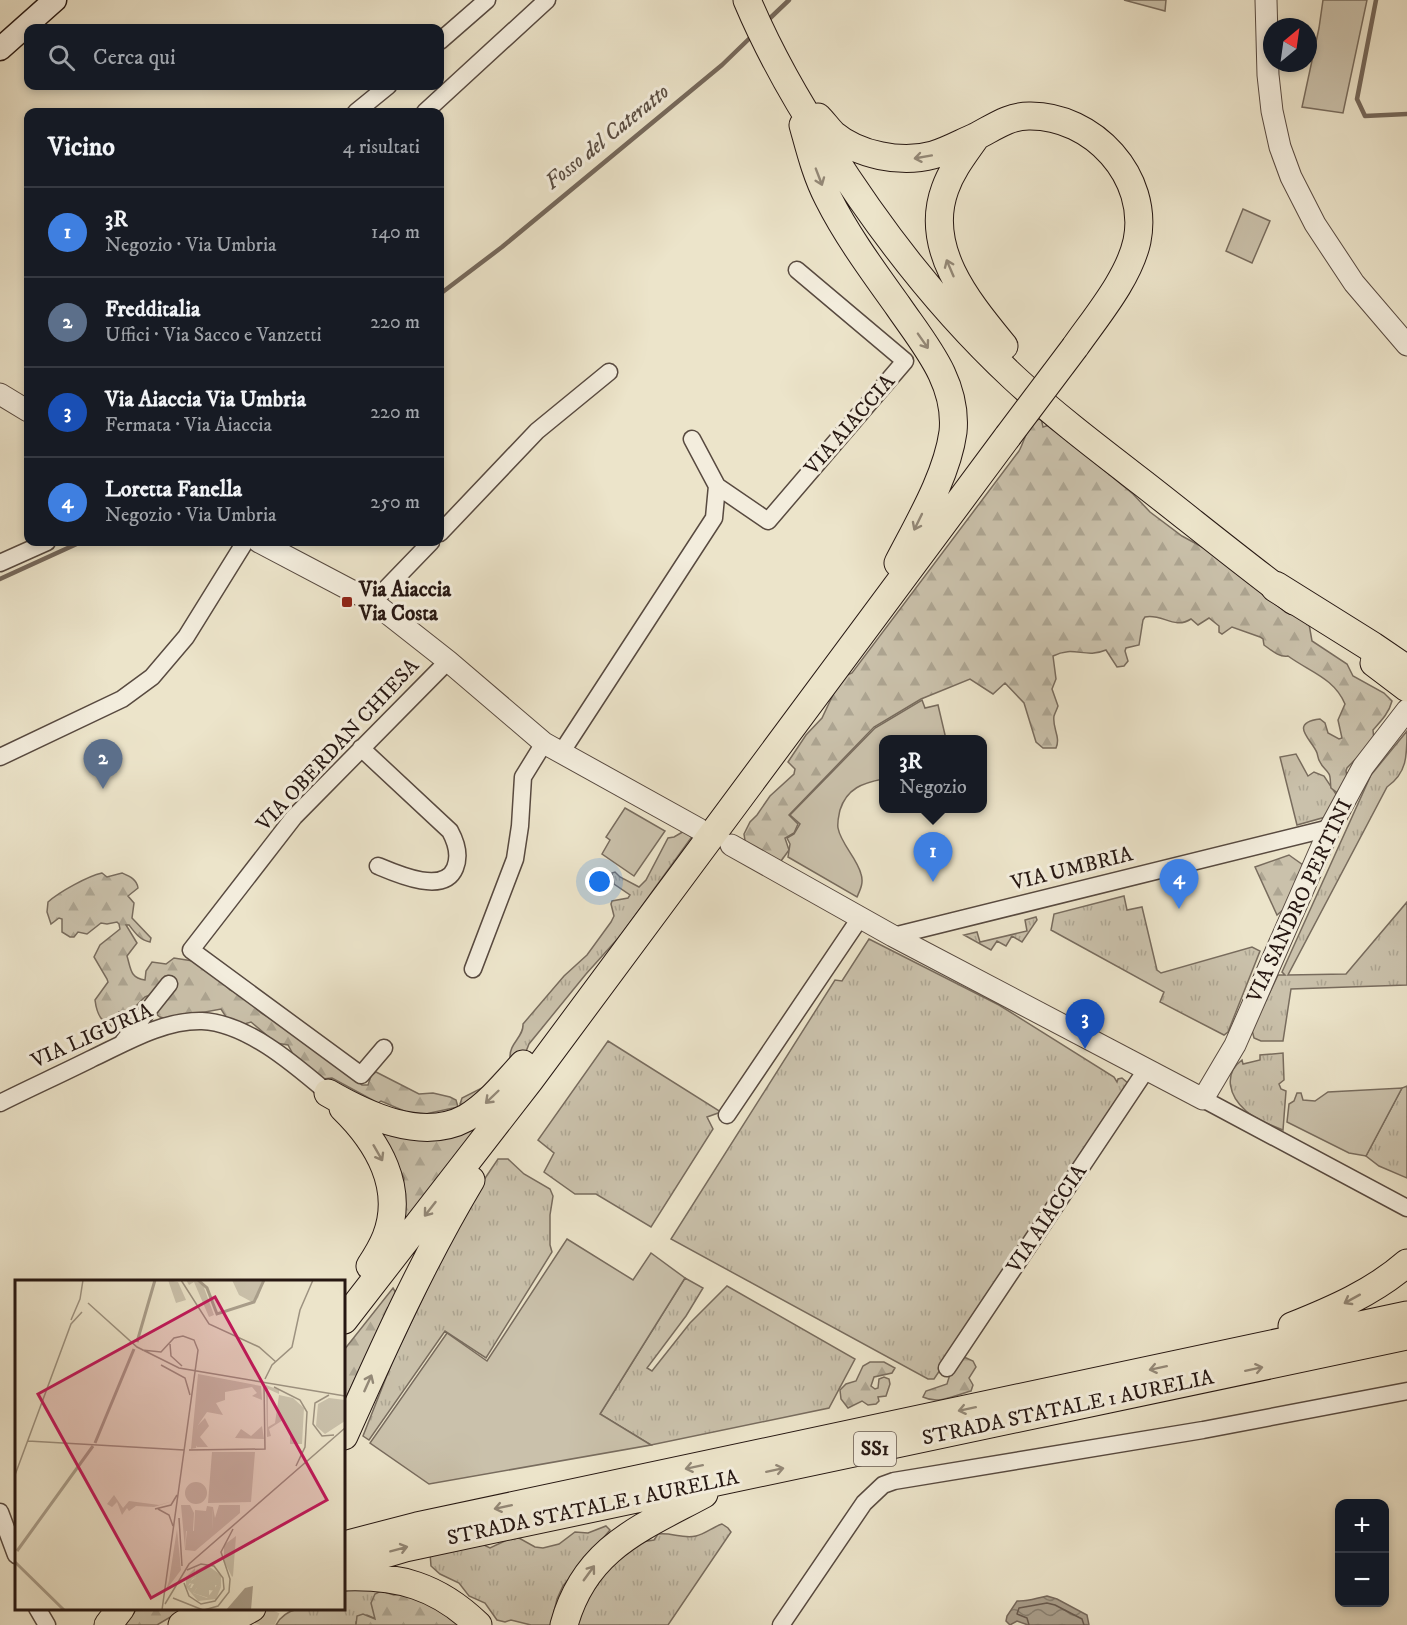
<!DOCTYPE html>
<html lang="it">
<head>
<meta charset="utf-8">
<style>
	body { margin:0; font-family:"IM FELL DW Pica",serif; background:#20242c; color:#f1f3f6 }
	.controls { position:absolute; right:18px; bottom:18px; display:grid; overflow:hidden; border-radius:12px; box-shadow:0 3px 9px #0003 }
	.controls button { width:54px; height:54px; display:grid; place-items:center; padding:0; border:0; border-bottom:2px solid #363941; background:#171b24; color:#f1f3f6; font:30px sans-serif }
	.compass { position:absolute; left:1263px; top:18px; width:54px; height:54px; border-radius:50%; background:#171b24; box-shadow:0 3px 9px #0003; rotate:29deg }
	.you { position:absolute; left:600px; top:882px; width:21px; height:21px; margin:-15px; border:4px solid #fff; border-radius:50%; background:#1a73e8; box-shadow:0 0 0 9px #1a73e833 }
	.badge { display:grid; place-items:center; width:39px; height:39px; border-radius:50%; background:#1a73e8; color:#fff; font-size:20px; font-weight:700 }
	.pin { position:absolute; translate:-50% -50px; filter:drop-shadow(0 2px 3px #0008) }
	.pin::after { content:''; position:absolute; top:32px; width:21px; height:18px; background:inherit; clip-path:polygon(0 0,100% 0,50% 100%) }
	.popup { position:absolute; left:879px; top:735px; width:108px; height:78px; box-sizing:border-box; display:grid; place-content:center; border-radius:12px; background:#171b24; filter:drop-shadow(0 2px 4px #0005); font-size:20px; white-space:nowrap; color:#9ea1a6 }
	.popup b { font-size:22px; color:#f1f3f6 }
	.popup::after { content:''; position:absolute; left:50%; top:100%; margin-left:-12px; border:12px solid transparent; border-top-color:#171b24 }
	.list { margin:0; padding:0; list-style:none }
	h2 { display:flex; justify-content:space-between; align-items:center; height:78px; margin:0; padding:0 24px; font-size:26px }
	h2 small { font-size:20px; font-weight:400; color:#9ea1a6 }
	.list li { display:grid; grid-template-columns:39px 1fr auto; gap:18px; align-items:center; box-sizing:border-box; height:90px; padding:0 24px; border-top:2px solid #363941 }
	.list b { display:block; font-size:22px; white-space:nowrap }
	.list p { margin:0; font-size:20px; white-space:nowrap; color:#9ea1a6 }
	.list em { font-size:20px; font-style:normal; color:#9ea1a6 }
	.icon { flex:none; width:33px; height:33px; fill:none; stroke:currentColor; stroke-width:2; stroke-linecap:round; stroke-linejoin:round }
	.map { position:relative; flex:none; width:1407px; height:1625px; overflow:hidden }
	.search { position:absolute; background:#171b24; box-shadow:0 3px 9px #0003; left:24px; top:24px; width:420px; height:66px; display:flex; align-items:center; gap:15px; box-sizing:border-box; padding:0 21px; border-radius:12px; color:#9ea1a6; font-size:22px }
	.panel { position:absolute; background:#171b24; box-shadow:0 3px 9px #0003; left:24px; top:108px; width:420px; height:438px; border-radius:12px }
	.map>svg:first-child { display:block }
</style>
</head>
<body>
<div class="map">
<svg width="1407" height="1625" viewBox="0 0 1407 1625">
	<defs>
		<pattern id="grass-tufts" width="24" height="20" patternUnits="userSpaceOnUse" patternTransform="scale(1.5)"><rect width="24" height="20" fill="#cac1ab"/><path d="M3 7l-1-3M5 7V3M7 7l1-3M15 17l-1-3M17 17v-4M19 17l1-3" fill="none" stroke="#ada592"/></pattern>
		<pattern id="forest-firs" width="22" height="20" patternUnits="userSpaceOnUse" patternTransform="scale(1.5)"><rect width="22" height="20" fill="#cac1ab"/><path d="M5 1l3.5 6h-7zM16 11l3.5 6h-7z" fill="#ada592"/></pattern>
		<pattern id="water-waves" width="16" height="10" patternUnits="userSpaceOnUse" patternTransform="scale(1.5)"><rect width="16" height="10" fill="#a99e8b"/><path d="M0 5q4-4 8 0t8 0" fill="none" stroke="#898070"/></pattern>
	</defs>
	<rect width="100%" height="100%" fill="#ece4ca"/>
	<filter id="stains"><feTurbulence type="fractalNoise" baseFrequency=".00333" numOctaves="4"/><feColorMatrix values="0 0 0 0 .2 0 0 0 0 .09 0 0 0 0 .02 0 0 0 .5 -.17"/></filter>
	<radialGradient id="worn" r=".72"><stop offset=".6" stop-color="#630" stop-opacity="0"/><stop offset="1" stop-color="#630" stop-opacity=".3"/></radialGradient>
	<path fill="url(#grass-tufts)" stroke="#786c5e" stroke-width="1.5" d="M1407 731C1407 756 1407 773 1387 787L1288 975 1346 974 1407 902V985L1291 989 1283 1041H1261L1254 1038 1252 1030 1278 975H1285L1282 972 1371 775Z
		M1296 754 1308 776 1314 772 1324 776 1338 797 1329 816 1297 825 1280 757Z
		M686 830 692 835 691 838 621 935 586 974 529 1044 525 1054 463 1105 460 1104 462 1098 482 1088 510 1058C509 1043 524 1037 523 1024L564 976 587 955 611 922 614 916 611 904 612 901 628 898 630 895 614 884 612 873 615 872 620 877 639 887 646 880 668 838 674 837Z
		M1124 896 1127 910 1142 907 1157 970 1161 973 1252 947 1260 951 1228 1032 1224 1035 1160 1002 1164 992 1051 930 1054 914Z
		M1036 917 1037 920 1022 942 1012 936 1006 946 997 941 991 950 964 935 977 932 980 942 1027 931 1025 920Z
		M869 939 999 1005 1114 1077 1117 1082 1118 1079 1122 1078 1129 1084 1125 1095 934 1379H928L671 1239 835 980 842 981Z
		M608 1041 721 1112 707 1117 713 1129 651 1227 596 1194H575L544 1172 554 1153 538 1140Z
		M1283 1053 1284 1080 1279 1084 1281 1089 1286 1091 1283 1130C1271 1125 1256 1120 1246 1111 1229 1096 1223 1074 1242 1060L1243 1064 1260 1060V1055Z
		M1407 1086V1178L1379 1166 1366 1156 1402 1088Z
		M498 1159H508L524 1174 550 1189 553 1196 550 1215V1245L552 1252 486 1358 445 1331 369 1440 363 1436 393 1360 456 1229 471 1199Z
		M685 1278 703 1288 686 1316 647 1368 652 1371 690 1323 727 1286 855 1359 829 1408 651 1445 600 1414Z
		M722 1524 728 1528 731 1532 668 1625H577L582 1608 602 1577 605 1568 641 1542 654 1540 658 1534C671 1532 682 1539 696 1536 705 1534 713 1527 722 1524Z
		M606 1526 610 1530 563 1586 557 1599 551 1625H531L511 1620 505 1622 497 1620 485 1603 469 1596 459 1583 440 1574 431 1566 430 1553 484 1545 490 1548 509 1539 519 1538 535 1547 543 1548 559 1544 575 1532 588 1533Z
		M368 1587 381 1591 376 1619 367 1615 356 1622V1625H276C289 1601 320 1609 344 1608V1591Z"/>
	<path fill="url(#forest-firs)" stroke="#786c5e" stroke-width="1.5" d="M1041 418 1043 427 1049 425 1133 494 1150 512 1182 536 1204 548 1309 624 1312 641 1347 664 1353 676 1384 693 1392 701C1389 713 1381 721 1373 730L1374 740 1347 768 1346 771 1348 781 1339 794 1331 788C1330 784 1331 777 1329 774 1327 770 1322 767 1320 762 1318 760 1318 756 1317 753 1313 741 1287 723 1320 719L1325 723 1328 733 1339 739 1342 738 1338 720 1345 704C1334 678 1310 672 1288 656 1280 658 1271 650 1264 645L1263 639 1260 637 1232 627 1222 634 1219 632V626L1209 618 1198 625 1191 619C1174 630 1162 613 1145 617L1143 620 1139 645 1126 648 1125 651 1128 661 1124 666 1117 667 1106 650C1085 659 1074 645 1053 656L1056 679 1052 689 1058 706C1057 709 1055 713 1054 716 1052 728 1061 737 1056 748H1043L1036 742 1024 703 1005 683 993 694 970 679 921 699 874 727 789 815 798 824 794 833 785 838 789 850 781 861 746 847 744 834 750 822 757 815 770 796 794 774 795 769 788 762 806 735 822 718 840 680 845 676 852 673 1019 451C1026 438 1026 425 1041 418Z
		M1289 855 1303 865 1285 908 1277 915 1255 867Z
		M102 873 107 877 122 873C129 876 137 879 138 888L128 896 134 903 132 918 151 938 150 942C140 940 135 933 129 925H126L137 943 127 956C131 969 130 978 145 980L146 971 152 962 166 964 174 958 193 961 215 974 230 990 243 996 261 1013 285 1027 362 1085H368L371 1076 376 1072 419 1094 433 1093 450 1097 456 1100 458 1107 416 1116 381 1101 378 1103 332 1078 322 1079 294 1056 288 1045 276 1043 251 1022 241 1025 226 1017 221 1009 167 1019 160 1017 154 1012 152 994 145 997 128 1014 119 1012 120 1022 118 1028C102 1024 97 1016 95 1000L108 982 107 979 94 957 100 945 120 929 119 924 117 922 107 924 101 923 87 934 78 932 74 937H70L62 932V919L59 918 51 924 47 912 48 902C59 892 88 876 102 873Z
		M491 1112 397 1231 404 1178 383 1134 425 1140 431 1137 438 1140Z
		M393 1288 396 1293 344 1402V1350Z
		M964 1357 973 1361 976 1367 969 1378 973 1385 971 1391C955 1395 939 1405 923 1397L926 1391 947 1384 951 1371Z
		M870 1362H884L895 1368 892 1373 874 1377 871 1386 875 1389 878 1388 879 1379 884 1377 889 1379 890 1384 886 1396 878 1397 879 1401 876 1404 868 1405 862 1401 848 1408 841 1399 840 1390 846 1384 856 1381 863 1366Z
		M381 1591 394 1595 409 1593 465 1625H356L357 1616 363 1614 375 1619 371 1603 375 1594Z
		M137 1609H184L157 1625H123Z"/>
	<path fill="#cac1ab" stroke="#786c5e" stroke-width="1.5" d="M1124 0H1166L1165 11Z
		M1323 0H1367L1343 113 1302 107 1319 28Z
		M1243 209 1270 221 1252 263 1226 251Z
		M922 700 925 708 938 705 946 739 884 740 883 779C863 783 847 788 840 810 839 815 837 822 838 828 841 844 857 858 861 874 864 883 860 890 857 897L788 857 790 844 787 838 794 834 800 824 790 815 875 728Z
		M625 808 665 831 634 876 602 854 610 840 606 837Z
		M1402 1088 1366 1156 1349 1153 1287 1122 1289 1104 1294 1101 1297 1093H1301L1303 1100 1315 1101 1328 1092Z
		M567 1239 633 1280 651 1253 685 1278 600 1414 651 1445 429 1484 370 1443 447 1333 487 1361Z"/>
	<path fill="url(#water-waves)" stroke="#75685b" stroke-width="1.5" d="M1047 1596 1057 1599 1087 1615 1089 1625H1028L1017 1621 1010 1625 1006 1621 1007 1616 1017 1601C1028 1602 1036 1598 1047 1596Z"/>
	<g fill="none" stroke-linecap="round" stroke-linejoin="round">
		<path stroke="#685a4e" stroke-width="1.5" d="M1029 1625 1027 1618 1017 1614 1019 1608 1047 1603 1055 1605 1082 1619 1084 1625"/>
		<path stroke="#75685b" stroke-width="4.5" d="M1376 0 1357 99 1365 116 1407 114
			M766 22 789 0
			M440 294 502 247 722 65 754 34
			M0 579 81 542"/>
		<path stroke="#cec5ae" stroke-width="27" stroke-dasharray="27 14" stroke-linecap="butt" d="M260 1625 267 1608"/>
		<g stroke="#584a40" stroke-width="19">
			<path id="minor" d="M440 41 487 0
				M356 112 388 86
				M425 112 547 0
				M692 439 717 486 768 521 905 361 797 270
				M440 533 537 431 609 372
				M0 563 47 542
				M373 602 431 542
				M361 748 450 831C456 842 460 856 455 868 444 895 397 874 378 866
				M561 753 714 518 717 486
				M0 757 122 699 152 677 186 637 245 542
				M893 936 1330 828
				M473 969 515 859 520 826 523 777 544 743
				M123 1042 169 984
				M384 1048 361 1075 191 950 294 817 448 661
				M1203 1099 1407 1208
				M0 1103C30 1088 61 1074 91 1059 125 1043 163 1020 202 1021 247 1023 295 1065 328 1093
				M727 1115 860 918
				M947 1368 1146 1070
				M0 1512 16 1555
				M37 1608 47 1625
				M781 1625 864 1503 883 1485 894 1481 1203 1430 1407 1391"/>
		</g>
		<g stroke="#584a40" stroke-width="23">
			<path id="tertiary" d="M1266 0 1268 75 1272 111 1280 147 1291 177 1315 224 1354 283 1407 345
				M0 394 28 411
				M259 542 373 602 448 661 544 743 699 829
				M731 845 893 936 1203 1099 1235 1045 1330 828 1363 767 1407 710"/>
		</g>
		<g stroke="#261712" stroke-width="25">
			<path id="secondary" d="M0 49 55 0"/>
		</g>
		<g stroke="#261712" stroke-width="29">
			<path id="trunk" d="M747 0C769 52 796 100 827 147 880 231 941 310 1014 378 1055 416 1100 450 1144 484 1194 523 1243 563 1294 601
				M818 117C823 122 828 129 833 134 858 155 901 164 933 155 947 151 961 143 975 137 993 128 1008 116 1029 116 1093 115 1150 177 1137 241 1129 278 1096 317 1075 347
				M803 125C810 150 816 175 828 198 847 236 873 271 898 306 924 344 958 382 953 432 947 476 918 524 898 563
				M976 137C965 153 952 169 945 189 923 249 969 303 1004 346
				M1374 663 1407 688
				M328 1093C366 1115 422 1142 466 1118 488 1105 506 1083 523 1064
				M343 1108C378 1142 405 1188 386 1237 382 1247 376 1257 370 1266
				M344 1320 530 1080 1008 436
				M1292 1326C1332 1310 1374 1292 1407 1263
				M344 1436C383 1349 422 1262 471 1180
				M344 1545 417 1526 1407 1315
				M344 1566 405 1548 1407 1336
				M344 1577C398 1575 438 1586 478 1625
				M108 1625 121 1608
				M182 1625 209 1608
				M221 1625 252 1608
				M564 1625C585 1548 641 1528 704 1494"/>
		</g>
		<g stroke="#261712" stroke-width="32">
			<path id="motorway" d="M1276 587 1372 647 1407 671"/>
		</g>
		<use href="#minor" stroke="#f3eddd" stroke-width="16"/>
		<use href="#tertiary" stroke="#f3eddd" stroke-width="21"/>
		<use href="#secondary" stroke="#f3eddd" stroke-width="22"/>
		<use href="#trunk" stroke="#ece4ca" stroke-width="27"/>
		<use href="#motorway" stroke="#ece4ca" stroke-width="30"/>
		<g stroke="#261712" stroke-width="29" stroke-linecap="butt">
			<path id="trunk-bridge" d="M1008 436 1075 347"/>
		</g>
		<use href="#trunk-bridge" stroke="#ece4ca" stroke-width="27"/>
	</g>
	<defs><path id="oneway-shaft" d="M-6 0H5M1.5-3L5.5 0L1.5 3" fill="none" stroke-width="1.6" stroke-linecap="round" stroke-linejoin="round" transform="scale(1.5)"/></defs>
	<g stroke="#938877">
		<use href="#oneway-shaft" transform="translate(923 157) rotate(170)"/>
		<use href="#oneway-shaft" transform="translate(819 177) rotate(69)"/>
		<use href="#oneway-shaft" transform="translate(950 268) rotate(-113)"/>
		<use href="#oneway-shaft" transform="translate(923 341) rotate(55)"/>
		<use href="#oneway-shaft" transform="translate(918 522) rotate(116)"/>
		<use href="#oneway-shaft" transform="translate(492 1097) rotate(136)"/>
		<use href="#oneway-shaft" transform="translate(378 1153) rotate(60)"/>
		<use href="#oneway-shaft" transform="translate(430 1209) rotate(128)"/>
		<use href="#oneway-shaft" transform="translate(1352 1299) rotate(151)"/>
		<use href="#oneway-shaft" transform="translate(1158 1368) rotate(168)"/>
		<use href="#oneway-shaft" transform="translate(1254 1369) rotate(-12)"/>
		<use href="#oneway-shaft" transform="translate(368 1383) rotate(-66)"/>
		<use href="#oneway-shaft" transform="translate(967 1409) rotate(168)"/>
		<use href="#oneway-shaft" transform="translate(694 1467) rotate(168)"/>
		<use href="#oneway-shaft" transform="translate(775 1470) rotate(-12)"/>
		<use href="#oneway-shaft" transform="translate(503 1507) rotate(168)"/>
		<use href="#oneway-shaft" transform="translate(399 1549) rotate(-15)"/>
		<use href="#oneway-shaft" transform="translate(589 1573) rotate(-54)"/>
	</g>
	<rect fill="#8f2418" stroke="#f3eddd" stroke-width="2" x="341" y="596" width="12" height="12" rx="3"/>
	<g text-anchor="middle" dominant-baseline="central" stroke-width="6" stroke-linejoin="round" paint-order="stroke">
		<rect fill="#f3eddd" stroke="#64574f" stroke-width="1.5" x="854" y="1432" width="42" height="34" rx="4.5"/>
		<g font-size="20" font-weight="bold" fill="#261712">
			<text x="875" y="1449">SS1</text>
		</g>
		<g font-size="21" fill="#261712" stroke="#f3eddd">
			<text transform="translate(850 425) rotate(-49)">VIA AIACCIA</text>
			<text transform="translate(338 745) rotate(-47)">VIA OBERDAN CHIESA</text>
			<text transform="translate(1072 869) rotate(-14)">VIA UMBRIA</text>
			<text transform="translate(1300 901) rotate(-65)">VIA SANDRO PERTINI</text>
			<text transform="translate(92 1036) rotate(-24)">VIA LIGURIA</text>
			<text transform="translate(1047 1219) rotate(-56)">VIA AIACCIA</text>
			<text transform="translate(1068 1408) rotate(-12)">STRADA STATALE 1 AURELIA</text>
			<text transform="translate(593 1508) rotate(-12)">STRADA STATALE 1 AURELIA</text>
		</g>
		<g font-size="21" font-weight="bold" fill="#261712" stroke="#f3eddd" text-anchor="start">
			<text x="359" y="590">Via Aiaccia<tspan x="359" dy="24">Via Costa</tspan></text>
		</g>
		<g font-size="22" font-style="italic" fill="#5a4d42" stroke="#f3eddd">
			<text transform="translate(607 137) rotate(-39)">Fosso del Cateratto</text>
		</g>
	</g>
	<g transform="translate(15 1280)">
		<rect width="330" height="330" fill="#ece4ca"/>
		<path d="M251 105 264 110V114L253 109V147L260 143 264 115 278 118 289 128 287 164H275V152L268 140 254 149 256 156 252 157ZM314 118 330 120V141L310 154 301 146 303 124ZM247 146 249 159 220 158 226 149 236 156ZM197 172H240L236 222 193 223ZM170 213a11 11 0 1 1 22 0a11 11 0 1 1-22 0ZM166 225H175L179 233 178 251H171L170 269ZM204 225H225V233L205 250H197L198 227 200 238ZM221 256 218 296 217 297 209 281V265ZM180 288 181 297 177 299 173 306 177 303 175 308H182L178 313 192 318 202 305 206 307 201 319 183 321 171 307V297Z" fill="#cac1ab"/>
		<path d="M217 0H249L243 18 237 22 224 15ZM183 94 246 106 247 120 237 116 242 113 237 107 210 112V120L201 123 208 135 192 132 183 145 181 168 176 169ZM99 215 108 228 114 221 144 225 158 221 139 227 121 226 114 231 112 228 107 235 102 222 97 227 92 224ZM162 249 166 290 151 310 154 301ZM192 285 206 295V307L200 305 201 311 194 310V318L178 313 182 308 176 309 179 304 173 303 181 297V290Z" fill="#cac1ab"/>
		<path d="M153 0 163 2 171 20 161 23ZM171 0H181L188 5 199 35 194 37 179 2 174 5ZM190 138 194 146 185 157 193 167H182L179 162 183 145ZM192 226 198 227 197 250H205L180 271 170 270 172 250 179 251 180 230 191 231Z" fill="#cac1ab"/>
		<path d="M238 306 236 330H211L230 308Z" fill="#a99e8b"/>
		<path fill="none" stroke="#a99e8b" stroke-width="3" d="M183 0 192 8 202 34 239 22 249 0M122 62 140 0M80 163 119 69M2 271 78 166M0 282 49 330"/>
		<path fill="none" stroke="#9d9280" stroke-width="1.5" d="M166 0 194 44 244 67 261 82M73 23 122 67 164 88 330 116M56 40 65 19 68 0M155 64 156 76 167 86M127 70 146 72 159 58 168 56 179 60 183 70 147 330M146 85 170 98 175 115M250 99 257 85 277 67 285 30 298 0M259 107 285 120 292 132 290 167 281 186M314 115 300 123 298 144 307 156 319 155M13 161 169 170M174 170 250 169 249 105M0 195 56 44 67 32M140 229 156 225 162 215M143 229 154 235 158 246M164 238 167 286M169 303 174 316 186 324 200 321 209 309 208 298 199 286 186 284 172 290M158 318 188 330M150 324 174 284 330 148M189 330 203 326 214 312 215 299 206 272 218 249"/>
		<path fill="#c2185b" fill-opacity="0.15" stroke="#c2185b" stroke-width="3" d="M200 17 312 220 136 318 23 114Z"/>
		<rect width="330" height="330" fill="none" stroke="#261712" stroke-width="3"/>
	</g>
	<rect width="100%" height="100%" filter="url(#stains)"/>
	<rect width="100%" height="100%" fill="url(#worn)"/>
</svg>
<div class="controls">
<button>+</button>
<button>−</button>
</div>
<svg class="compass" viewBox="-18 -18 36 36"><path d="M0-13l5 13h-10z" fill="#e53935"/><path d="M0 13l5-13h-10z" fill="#9ea1a6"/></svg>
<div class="you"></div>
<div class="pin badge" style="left:933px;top:882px;background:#3f7fe0">1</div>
<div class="popup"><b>3R</b>Negozio</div>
<div class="pin badge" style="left:103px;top:789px;background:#5c6f8a">2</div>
<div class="pin badge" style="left:1085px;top:1049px;background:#1a4fb4">3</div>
<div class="pin badge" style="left:1179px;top:909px;background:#3f7fe0">4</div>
<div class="search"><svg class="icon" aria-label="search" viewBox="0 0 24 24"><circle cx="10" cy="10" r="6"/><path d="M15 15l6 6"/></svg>Cerca qui</div>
<section class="panel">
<h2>Vicino<small>4 risultati</small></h2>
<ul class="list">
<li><span class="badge" style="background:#3f7fe0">1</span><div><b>3R</b><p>Negozio · Via Umbria</p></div><em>140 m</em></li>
<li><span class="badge" style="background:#5c6f8a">2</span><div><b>Fredditalia</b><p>Uffici · Via Sacco e Vanzetti</p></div><em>220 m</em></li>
<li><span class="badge" style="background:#1a4fb4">3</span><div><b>Via Aiaccia Via Umbria</b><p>Fermata · Via Aiaccia</p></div><em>220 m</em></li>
<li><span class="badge" style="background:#3f7fe0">4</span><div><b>Loretta Fanella</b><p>Negozio · Via Umbria</p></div><em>250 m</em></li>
</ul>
</section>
</div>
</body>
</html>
